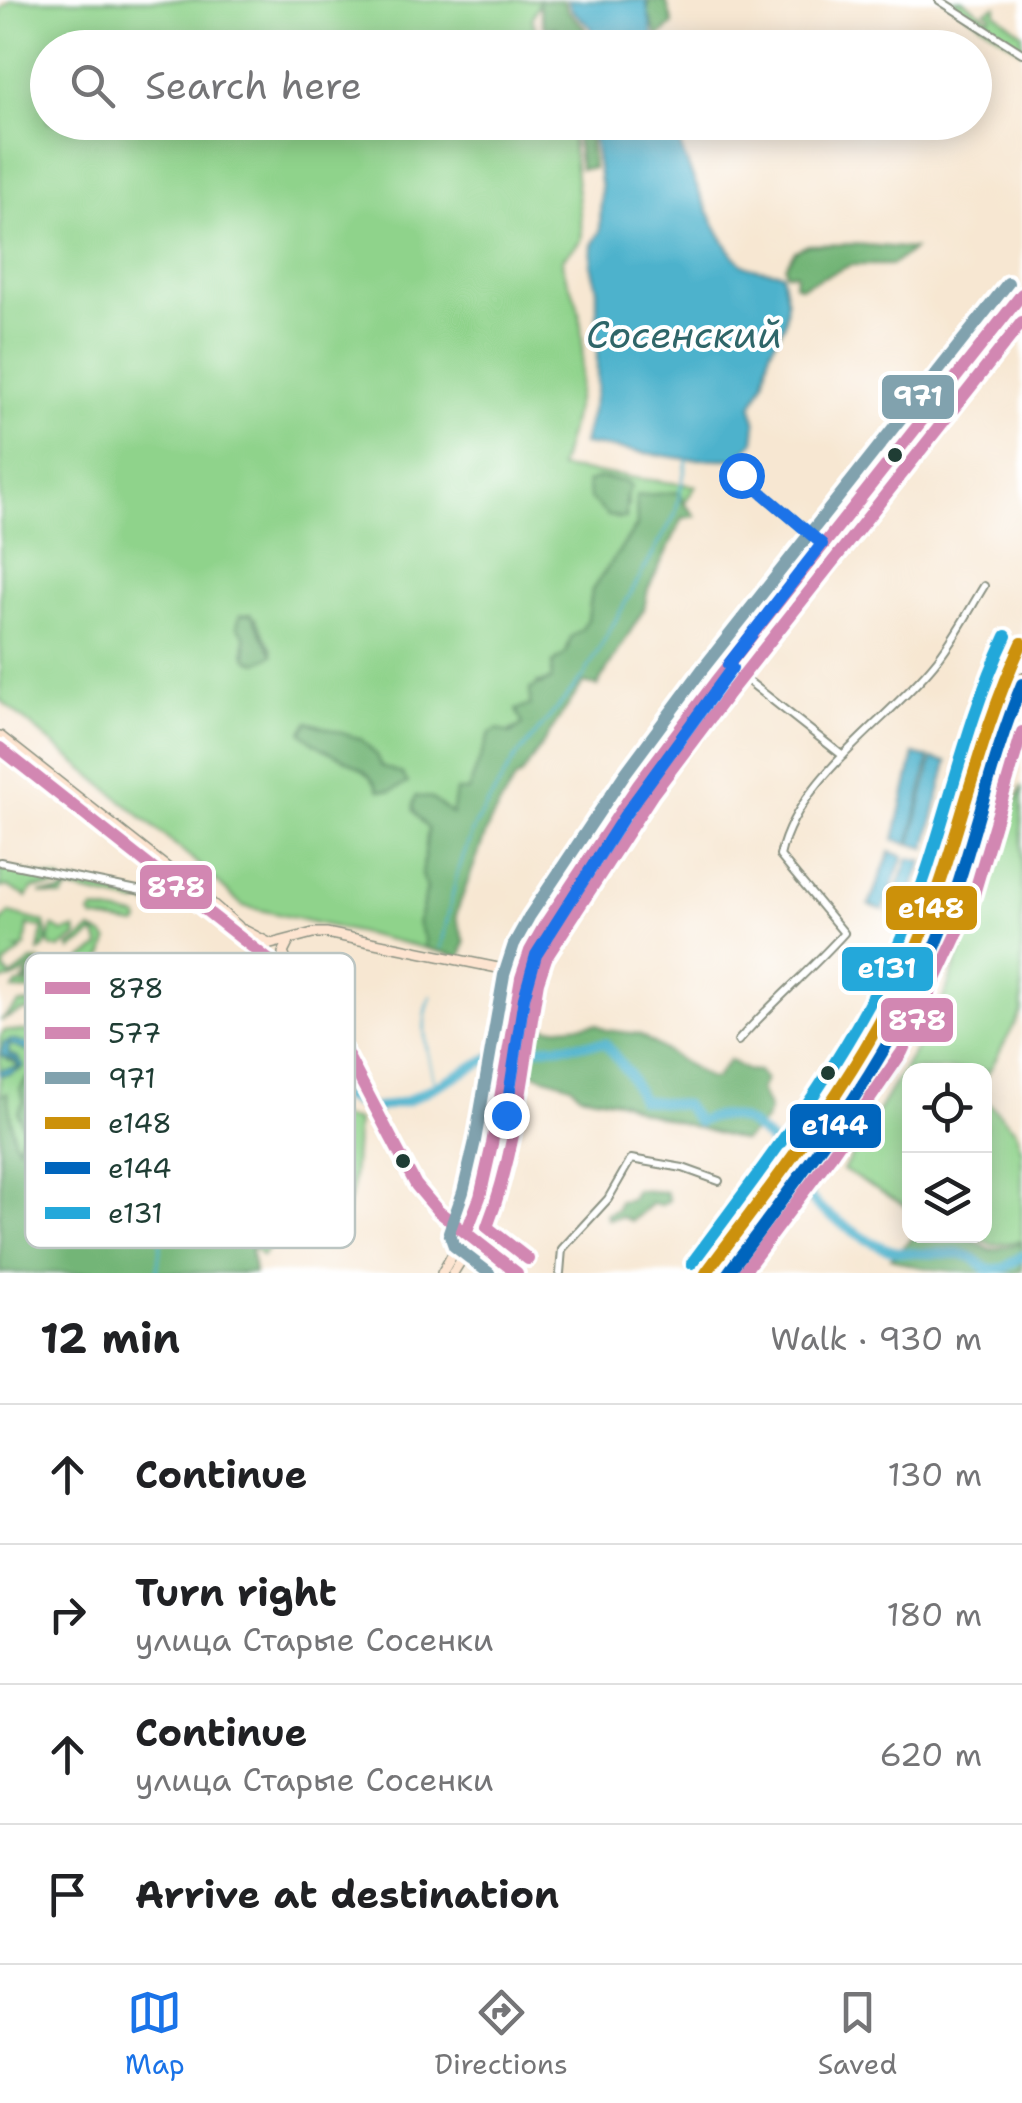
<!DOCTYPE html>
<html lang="en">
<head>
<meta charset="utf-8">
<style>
	body { margin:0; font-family:"Shantell Sans",sans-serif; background:#f2f2f2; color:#202124 }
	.controls { position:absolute; right:30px; bottom:30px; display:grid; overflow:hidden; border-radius:20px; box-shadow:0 5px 25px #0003 }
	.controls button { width:90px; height:90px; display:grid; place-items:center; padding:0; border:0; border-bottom:2px solid #e0e0e0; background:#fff; color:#202124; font:50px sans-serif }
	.stop { position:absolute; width:30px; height:30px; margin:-22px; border:8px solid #1a73e8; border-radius:50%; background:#fff }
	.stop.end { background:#1a73e8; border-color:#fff; box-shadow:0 2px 10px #0008 }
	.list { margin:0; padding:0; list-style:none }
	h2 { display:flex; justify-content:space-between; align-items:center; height:130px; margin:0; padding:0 40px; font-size:42px }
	h2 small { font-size:32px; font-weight:400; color:#757577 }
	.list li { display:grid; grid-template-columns:65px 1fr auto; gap:30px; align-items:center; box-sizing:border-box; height:140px; padding:0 40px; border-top:2px solid #e0e0e0 }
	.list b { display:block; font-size:38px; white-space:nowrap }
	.list p { margin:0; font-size:32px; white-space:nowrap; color:#757577 }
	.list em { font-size:32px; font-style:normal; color:#757577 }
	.icon { flex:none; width:55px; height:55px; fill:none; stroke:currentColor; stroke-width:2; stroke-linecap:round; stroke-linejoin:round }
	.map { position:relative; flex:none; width:1022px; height:1273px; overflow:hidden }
	.search { position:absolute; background:#fff; box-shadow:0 5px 25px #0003; left:30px; right:30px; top:30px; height:110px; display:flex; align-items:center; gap:25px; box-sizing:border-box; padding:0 35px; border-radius:55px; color:#757577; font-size:38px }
	.sheet { height:690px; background:#fff }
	nav { display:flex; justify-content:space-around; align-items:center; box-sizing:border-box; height:140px; border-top:2px solid #e0e0e0; background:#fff; font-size:28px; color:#757577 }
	nav a { display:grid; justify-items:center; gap:5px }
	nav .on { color:#1a73e8 }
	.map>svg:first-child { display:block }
</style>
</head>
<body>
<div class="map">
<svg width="1022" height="1273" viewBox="0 0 1022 1273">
	<rect width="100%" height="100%" fill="#fff"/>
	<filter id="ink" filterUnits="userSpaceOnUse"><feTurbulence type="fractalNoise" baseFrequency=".01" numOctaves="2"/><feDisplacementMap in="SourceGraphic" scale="20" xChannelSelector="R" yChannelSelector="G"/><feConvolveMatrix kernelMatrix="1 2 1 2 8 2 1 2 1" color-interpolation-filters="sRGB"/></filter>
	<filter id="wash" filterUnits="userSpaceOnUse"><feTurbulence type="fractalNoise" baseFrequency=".0048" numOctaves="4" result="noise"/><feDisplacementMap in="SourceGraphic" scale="40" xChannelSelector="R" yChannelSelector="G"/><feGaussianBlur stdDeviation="2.25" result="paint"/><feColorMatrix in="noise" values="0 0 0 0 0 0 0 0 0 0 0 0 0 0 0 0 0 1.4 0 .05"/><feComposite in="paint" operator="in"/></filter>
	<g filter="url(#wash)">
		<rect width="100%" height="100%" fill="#f7e7d2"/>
		<path fill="#8fd38b" stroke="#578860" stroke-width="2.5" fill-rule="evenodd" d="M11 0H540L532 17 539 47 48 48V122L570 123 582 232 581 241 562 259C562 275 573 288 577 303 591 359 575 416 559 468L696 486 684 503 680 492 636 496 637 525 592 590 588 619 582 629 571 637 566 653 553 663 551 680 537 683C527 715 529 735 490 733L468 791 452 816 414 811 428 829 422 875 427 888 418 923 425 939V948L243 906 190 857 0 700V10ZM599 478 627 482 628 506 620 519C601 516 592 498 588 482ZM255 618 272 650 252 662 244 654 245 636 237 626ZM308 723C336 735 368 733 381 766L402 774 379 790 374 779Z
			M946 0H963L988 18 991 15 986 11 996 6V13L1022 33V51Z
			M1022 786V1011L985 1079 984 1070H910L909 1208 843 1170 931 1023 945 994Z
			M0 868 62 880V883L58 887 33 888 27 897 7 886 0 888Z
			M74 882 151 898 149 906 141 901 139 904 68 889 62 897 40 893H60Z
			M93 910 138 917 139 922 136 925 93 918 90 914Z
			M10 913 43 922C50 929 47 949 39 952L43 928 28 925 25 947 16 949 21 951 5 964V971L11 977 32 961H39C27 970 15 982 0 980V923Z
			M53 926 63 932 75 929 77 936 60 949 51 947 48 942Z
			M91 930 103 935 108 941 97 976 79 973 81 960 100 947 95 933 71 950 69 947Z
			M42 963 55 966 54 984 49 980V984L21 981 36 977 25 976 39 965 37 975 43 974 49 977V971L41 968Z
			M17 984 49 987 43 1013 56 1010 62 1021 67 1020 69 1027 43 1024 41 1016 38 1018 30 1011H22L0 1021 20 1003 42 1005 44 991 13 990Z
			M4 1031H27L50 1036 52 1054 47 1057 31 1046 4 1043 7 1059 19 1065 9 1071 0 1070V1037Z
			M95 1037 105 1052 121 1060 159 1047 165 1054 162 1061H147L137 1070 125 1069 103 1081 135 1074 154 1065 164 1067 177 1062 199 1046 192 1069C179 1076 165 1072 152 1079L137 1076 114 1082 217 1090 357 1121 352 1192 343 1217 328 1218 298 1209 262 1256 251 1245 254 1273H0V1075L22 1069 17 1057 8 1054 9 1044 39 1052 41 1061 56 1074 62 1067 88 1055 93 1061V1082C100 1071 97 1054 85 1049L72 1056V1039Z
			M985 1099 1016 1131 1022 1151V1241L991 1245 976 1236H984Z"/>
		<path fill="#73b577" stroke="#497956" stroke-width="2.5" d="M538 0H563L568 11 585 28 581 47H552L556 28 544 27Z
			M649 0H666L673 24 658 38 648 13Z
			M574 123H588L593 168 580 169Z
			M854 244 914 249 892 265H851L800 287 795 284 796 273H786L785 266 795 251 808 245Z
			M599 478 627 482 631 486 626 497V518L608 516 590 499 587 482Z
			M680 492 684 503 696 516 683 518 648 589 644 609 597 686 583 683 521 776 516 778 490 822 458 908 456 916 465 942 461 957 425 948V939L418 923 427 889 422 875 428 829C419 818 409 810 416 796L431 798 452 814 456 791H468L490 733 498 729 510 734 523 725 516 710 530 705V689L551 680 553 663 566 653 571 637 582 629 588 619 592 590 637 526 636 496Z
			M251 614 273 655 258 663 247 659 245 636 237 626 240 615Z
			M308 722 361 739 377 756 381 766 402 774 408 783 391 791 379 790C367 760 323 757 302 732Z
			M529 1022 550 1028 596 1024 606 1030 639 1034 708 1078 715 1079 729 1060 746 1070 758 1071 765 1080 760 1090 769 1110 765 1121 743 1141 640 1111 623 1102 579 1094 571 1085 536 1074 524 1067 522 1052Z
			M180 1064 194 1090H217L205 1139 209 1145 194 1220 249 1236 254 1273H0V1095L7 1093 14 1140 18 1147 23 1129 18 1112 24 1101 20 1089 26 1079 34 1077 58 1095 81 1123 91 1103 102 1106V1095C117 1078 129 1074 152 1079L167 1067Z
			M636 1190 666 1192 669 1200 662 1205 651 1204 632 1221 621 1217 608 1219 606 1214 616 1210 619 1201 631 1199Z
			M915 1236H966L990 1250 1022 1243V1270L1015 1273C980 1273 920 1273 891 1258Z"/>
		<path fill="#4eb2cc" stroke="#367880" stroke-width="2.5" d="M567 0H646L655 47H588L591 28 572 10Z
			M591 123H673C680 151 720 249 743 264 752 270 771 270 782 273L787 300 785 323 770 351 764 382 752 406 756 425 754 442 737 459H687L583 444 597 387V289L591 265 592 245 600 231 601 188Z
			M914 754 929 758 909 844 894 840Z
			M932 759 947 762 926 848 911 844Z
			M890 852 904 856 883 910 869 905Z
			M909 858 923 861 901 918 888 912Z
			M12 1040 38 1047 47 1057 46 1063 53 1070 63 1058 89 1049 96 1060V1080L100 1082C116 1072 134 1073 147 1061 182 1062 193 1029 229 1046V1053L216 1046H199L177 1062 164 1067 154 1065 98 1085 92 1082 93 1062 88 1055 71 1061 54 1075 42 1066 38 1052 26 1051 9 1044 8 1054 17 1057 24 1066 10 1074 0 1075V1070L19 1067 16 1061 1 1055 4 1043Z"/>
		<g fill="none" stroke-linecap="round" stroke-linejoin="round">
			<path stroke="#4eb2cc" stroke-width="2.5" d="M441 948 457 874 474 827 514 760 584 676 675 515 687 460
				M431 996C418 1027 428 1054 435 1085
				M157 1273 176 1112 173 1061"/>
			<path stroke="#4eb2cc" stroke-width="10" d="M216 1044 263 1062 260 1094 288 1099 326 1090 373 1109 407 1101 505 1050 605 1043 629 1074 641 1100 685 1105 698 1122C735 1105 757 1127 783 1155 799 1172 804 1197 824 1211 843 1224 869 1244 891 1250 916 1257 949 1250 969 1256 975 1258 983 1266 988 1270L1005 1268 1022 1256"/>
		</g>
	</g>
	<g filter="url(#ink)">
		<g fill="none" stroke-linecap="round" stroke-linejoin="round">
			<g stroke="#8b9283" stroke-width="10">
				<path id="minor" d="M939 0 1022 53
					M741 475 822 544
					M728 665 843 756
					M0 862 152 893
					M738 1041C772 1002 810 971 844 933L780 856C797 778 886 723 934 664 953 641 968 612 984 586
					M560 1273 562 1249 608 1199 631 1159 683 1168 719 1181"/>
			</g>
			<g stroke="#8b9283" stroke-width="12">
				<path id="secondary" d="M0 736 202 895 238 926 247 938
					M0 748 294 980 332 1026 416 1185 438 1211 517 1273
					M244 930 271 944 313 933H326L498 968 512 977 516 991
					M289 941 283 953 293 977
					M916 1012 927 974
					M442 1273C483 1205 496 1136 508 1058 513 1022 515 980 532 947 572 866 635 788 689 716 797 573 909 433 1022 294
					M453 1273C509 1188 510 1080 527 982L536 955 651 778
					M743 1273 830 1157 902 1052 971 904 1022 732"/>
			</g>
			<g stroke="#8b9283" stroke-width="15">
				<path id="trunk" d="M706 1273C783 1168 871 1062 920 939 959 842 973 737 1022 643
					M725 1273C801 1169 885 1067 935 947 960 888 971 826 989 765 998 736 1011 708 1022 679"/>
			</g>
			<use href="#minor" stroke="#fff" stroke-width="6"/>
			<use href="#secondary" stroke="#fde4d0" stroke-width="9"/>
			<use href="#trunk" stroke="#f9bc8a" stroke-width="11"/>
			<g stroke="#fff" stroke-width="20">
				<path id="bus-1" d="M0 748 294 980 332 1026 416 1185 438 1211 517 1273
					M466 1233 480 1197 492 1144 521 978 530 951 544 926 638 785 715 682 1022 294
					M743 1273 830 1157 902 1052 971 904 1022 732"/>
			</g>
			<g stroke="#fff" stroke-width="20">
				<path id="bus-2" d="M528 1259 487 1227C517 1150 524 1063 538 982L546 958 652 795 729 693 1022 322"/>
			</g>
			<g stroke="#fff" stroke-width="20">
				<path id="bus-3" d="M489 1273 454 1246 449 1232 463 1192 475 1141 504 975 514 944 529 917 624 775 701 671 1008 283"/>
			</g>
			<g stroke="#fff" stroke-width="20">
				<path id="bus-4" d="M706 1273C785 1167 870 1062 920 939 959 842 977 738 1022 643"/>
			</g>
			<g stroke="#fff" stroke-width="20">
				<path id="bus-5" d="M728 1273C805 1169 887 1066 936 945 971 860 987 769 1022 684"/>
			</g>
			<g stroke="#fff" stroke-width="20">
				<path id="bus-6" d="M692 1263C769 1159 850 1057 902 937 944 839 960 733 1006 636"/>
			</g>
			<use href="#bus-1" stroke="#d287b2" stroke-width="12"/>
			<use href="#bus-2" stroke="#d287b2" stroke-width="12"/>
			<use href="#bus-3" stroke="#81a2ae" stroke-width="12"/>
			<use href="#bus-4" stroke="#cc910a" stroke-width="12"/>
			<use href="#bus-5" stroke="#0065bd" stroke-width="12"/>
			<use href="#bus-6" stroke="#24a8da" stroke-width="12"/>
		</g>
	</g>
	<g fill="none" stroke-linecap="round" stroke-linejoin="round" filter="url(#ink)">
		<path stroke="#1a73e8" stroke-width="12" d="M506 1115 524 998 536 955 625 815 732 668 728 665 822 544 741 475"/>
	</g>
	<g fill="#1f3d34" stroke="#fff" stroke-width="4">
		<circle cx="895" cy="455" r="9"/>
		<circle cx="828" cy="1073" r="9"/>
		<circle cx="403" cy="1161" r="9"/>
	</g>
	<g text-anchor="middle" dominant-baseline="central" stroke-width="8" stroke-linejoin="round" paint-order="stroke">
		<g font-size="38" font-style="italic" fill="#2f6669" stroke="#fff">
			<text x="684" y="334">Сосенский</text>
		</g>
	</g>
	<rect x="25" y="953" width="330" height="295" rx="15" fill="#fff" stroke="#bcc5c2" stroke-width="2.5"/>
	<rect x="45" y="982" width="45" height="12" fill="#d287b2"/>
	<rect x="45" y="1027" width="45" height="12" fill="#d287b2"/>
	<rect x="45" y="1072" width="45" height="12" fill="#81a2ae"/>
	<rect x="45" y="1117" width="45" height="12" fill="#cc910a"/>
	<rect x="45" y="1162" width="45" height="12" fill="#0065bd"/>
	<rect x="45" y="1207" width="45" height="12" fill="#24a8da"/>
	<g font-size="28" fill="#1f3d34">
		<text x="108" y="998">878</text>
		<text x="108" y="1043">577</text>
		<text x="108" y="1088">971</text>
		<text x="108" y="1133">е148</text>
		<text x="108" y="1178">е144</text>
		<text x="108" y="1223">е131</text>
	</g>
	<g stroke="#fff" stroke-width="4">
		<rect x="880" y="373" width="76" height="48" rx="10" fill="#81a2ae"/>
		<rect x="138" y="863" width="76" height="48" rx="10" fill="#d287b2"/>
		<rect x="884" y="884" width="95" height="48" rx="10" fill="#cc910a"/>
		<rect x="840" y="945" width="95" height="48" rx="10" fill="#24a8da"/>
		<rect x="879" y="996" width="76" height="48" rx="10" fill="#d287b2"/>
		<rect x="788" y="1102" width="95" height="48" rx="10" fill="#0065bd"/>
	</g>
	<g font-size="28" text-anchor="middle" font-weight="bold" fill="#fff">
		<text x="918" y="406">971</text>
		<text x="176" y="897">878</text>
		<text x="931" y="918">е148</text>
		<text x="887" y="978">е131</text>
		<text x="917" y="1030">878</text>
		<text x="835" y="1135">е144</text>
	</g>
</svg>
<div class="controls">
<button><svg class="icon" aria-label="locate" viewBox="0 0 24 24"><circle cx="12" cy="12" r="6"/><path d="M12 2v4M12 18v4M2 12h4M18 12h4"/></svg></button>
<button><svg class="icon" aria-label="layers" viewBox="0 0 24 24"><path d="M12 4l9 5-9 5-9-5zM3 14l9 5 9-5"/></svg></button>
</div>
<div class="stop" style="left:741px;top:475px"></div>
<div class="stop end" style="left:506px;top:1115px"></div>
<div class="search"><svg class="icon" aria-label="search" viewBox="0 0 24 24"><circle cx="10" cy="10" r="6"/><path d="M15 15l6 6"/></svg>Search here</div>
</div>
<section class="sheet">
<h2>12 min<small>Walk · 930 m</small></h2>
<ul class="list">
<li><svg class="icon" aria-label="ahead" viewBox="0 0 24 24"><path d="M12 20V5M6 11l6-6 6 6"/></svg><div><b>Continue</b></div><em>130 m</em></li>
<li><svg class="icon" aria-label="right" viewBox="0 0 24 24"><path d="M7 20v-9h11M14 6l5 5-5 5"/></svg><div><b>Turn right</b><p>улица Старые Сосенки</p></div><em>180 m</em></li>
<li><svg class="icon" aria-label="ahead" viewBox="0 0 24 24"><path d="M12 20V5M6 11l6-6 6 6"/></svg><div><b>Continue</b><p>улица Старые Сосенки</p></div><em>620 m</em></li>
<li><svg class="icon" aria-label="arrive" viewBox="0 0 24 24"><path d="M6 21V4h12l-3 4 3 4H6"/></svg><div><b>Arrive at destination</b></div></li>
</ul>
</section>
<nav>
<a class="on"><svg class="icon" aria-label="map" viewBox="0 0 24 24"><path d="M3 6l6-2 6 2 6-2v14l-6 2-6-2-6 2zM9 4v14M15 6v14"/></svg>Map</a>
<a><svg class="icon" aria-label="directions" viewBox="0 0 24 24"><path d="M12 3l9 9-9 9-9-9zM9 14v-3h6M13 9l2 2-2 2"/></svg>Directions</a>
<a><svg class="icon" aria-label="saved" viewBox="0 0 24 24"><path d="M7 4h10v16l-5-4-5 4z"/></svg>Saved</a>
</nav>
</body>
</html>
